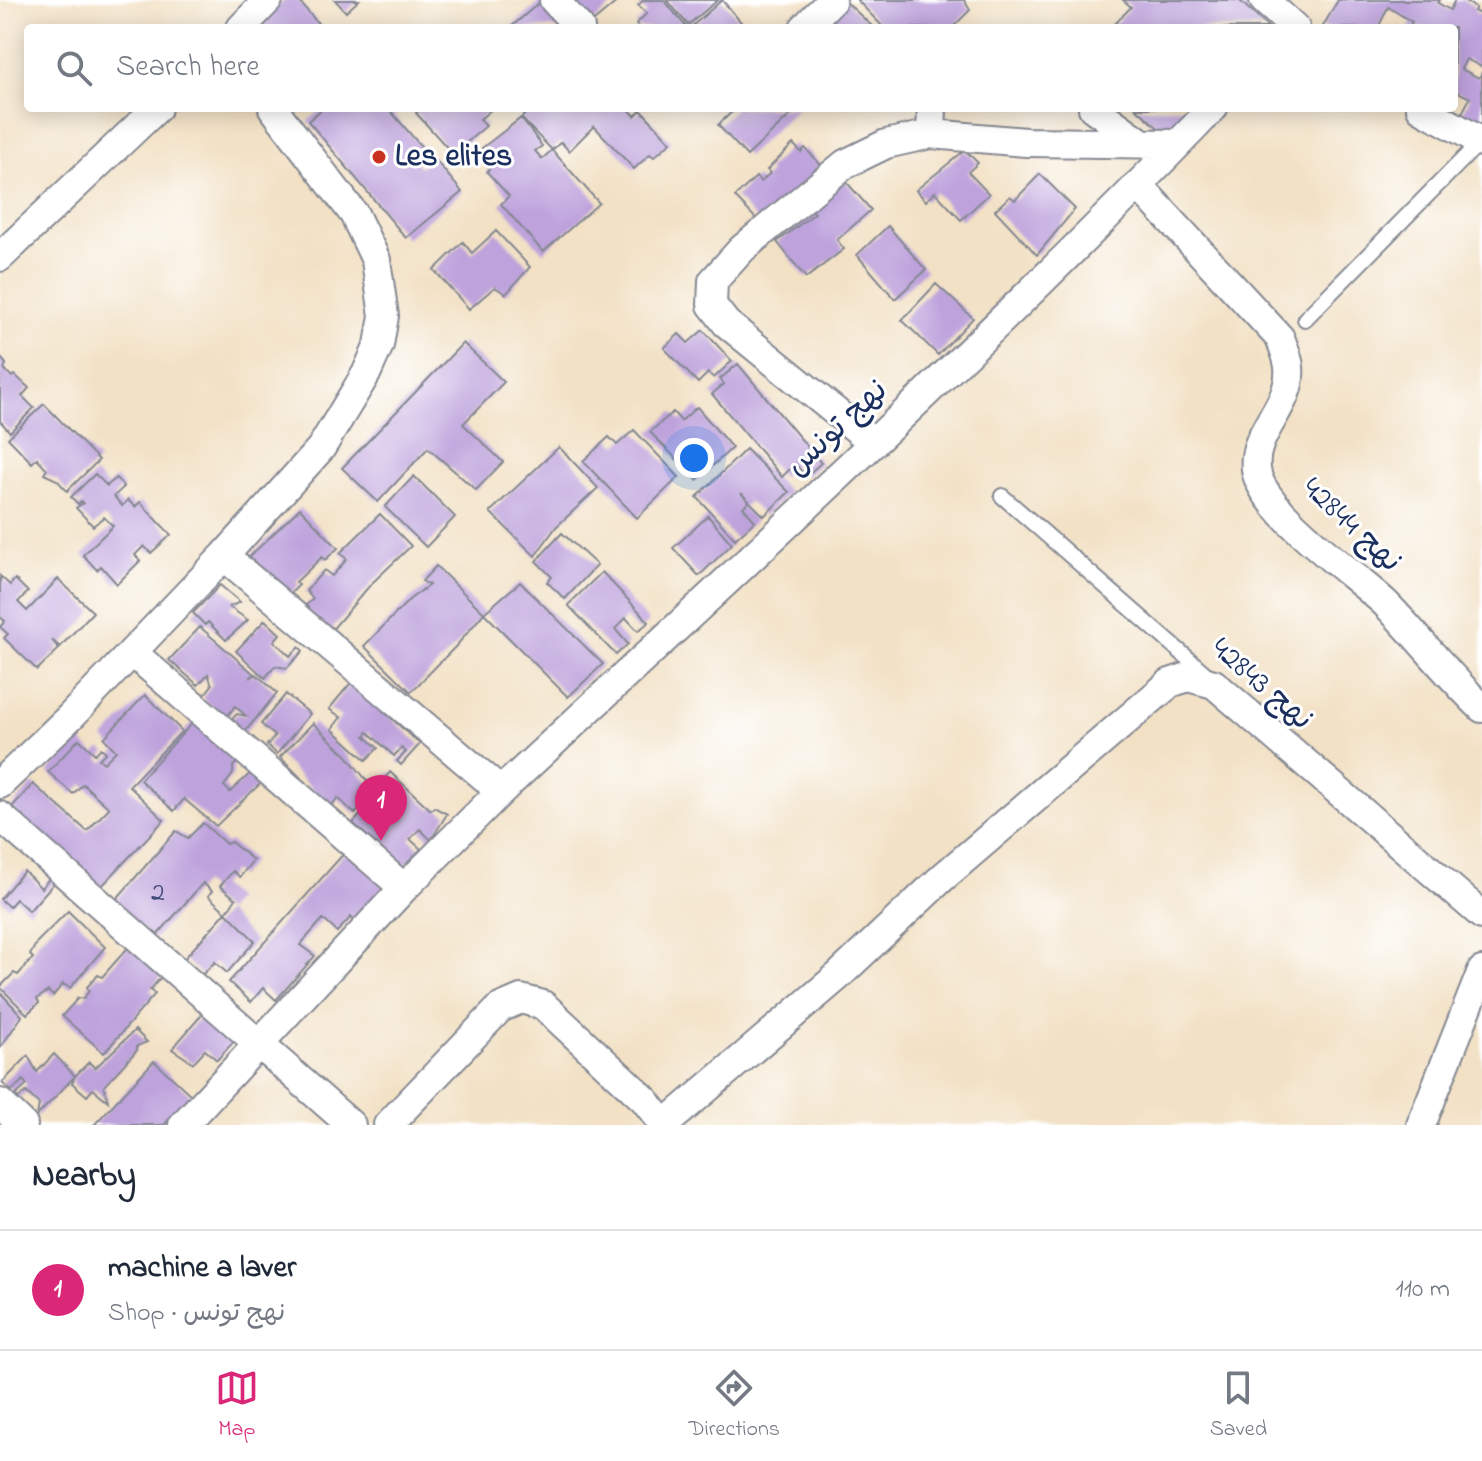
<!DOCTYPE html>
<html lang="en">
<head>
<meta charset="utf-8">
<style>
	body { margin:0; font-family:"Indie Flower","Playpen Sans Arabic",sans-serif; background:#f6f6f7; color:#1f2937 }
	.you { position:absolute; left:694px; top:458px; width:28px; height:28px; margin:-20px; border:6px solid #fff; border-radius:50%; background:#1a73e8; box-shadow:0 0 0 12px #1a73e833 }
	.badge { display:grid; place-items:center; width:52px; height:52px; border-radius:50%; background:#db2777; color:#fff; font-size:26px; font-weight:700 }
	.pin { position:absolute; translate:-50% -66px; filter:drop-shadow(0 2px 4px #0008) }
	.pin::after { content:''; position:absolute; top:42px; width:28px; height:24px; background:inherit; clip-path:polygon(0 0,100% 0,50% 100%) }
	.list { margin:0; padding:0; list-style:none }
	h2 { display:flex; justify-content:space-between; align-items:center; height:104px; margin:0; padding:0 32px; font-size:34px }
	h2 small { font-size:26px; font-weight:400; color:#747a83 }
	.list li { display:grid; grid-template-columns:52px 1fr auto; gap:24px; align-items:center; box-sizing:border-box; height:120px; padding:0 32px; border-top:2px solid #e0e1e3 }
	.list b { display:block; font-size:30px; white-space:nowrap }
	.list p { margin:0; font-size:26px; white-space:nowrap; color:#747a83 }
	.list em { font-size:26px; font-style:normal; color:#747a83 }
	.icon { flex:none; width:44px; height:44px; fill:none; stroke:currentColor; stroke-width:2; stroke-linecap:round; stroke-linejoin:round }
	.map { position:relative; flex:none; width:1482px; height:1125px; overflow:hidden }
	.search { position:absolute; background:#fff; box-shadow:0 4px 20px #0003; left:24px; right:24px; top:24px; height:88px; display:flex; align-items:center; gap:20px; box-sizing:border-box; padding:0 28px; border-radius:8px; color:#747a83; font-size:30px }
	.sheet { height:224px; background:#fff }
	nav { display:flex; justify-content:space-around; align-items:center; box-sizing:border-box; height:112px; border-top:2px solid #e0e1e3; background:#fff; font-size:22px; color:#747a83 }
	nav a { display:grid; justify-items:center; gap:4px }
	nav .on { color:#db2777 }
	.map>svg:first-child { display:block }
</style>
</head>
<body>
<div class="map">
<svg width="1482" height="1125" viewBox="0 0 1482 1125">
	<rect width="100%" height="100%" fill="#fff"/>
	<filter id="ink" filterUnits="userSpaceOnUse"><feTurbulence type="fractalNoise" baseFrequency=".0125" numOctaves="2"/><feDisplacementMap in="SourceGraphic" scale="16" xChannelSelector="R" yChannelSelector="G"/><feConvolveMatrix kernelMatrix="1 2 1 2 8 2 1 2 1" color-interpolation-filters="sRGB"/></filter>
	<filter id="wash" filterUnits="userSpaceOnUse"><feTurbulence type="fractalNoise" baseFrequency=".006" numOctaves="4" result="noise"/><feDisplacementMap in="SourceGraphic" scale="32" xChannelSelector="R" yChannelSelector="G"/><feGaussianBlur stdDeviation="1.8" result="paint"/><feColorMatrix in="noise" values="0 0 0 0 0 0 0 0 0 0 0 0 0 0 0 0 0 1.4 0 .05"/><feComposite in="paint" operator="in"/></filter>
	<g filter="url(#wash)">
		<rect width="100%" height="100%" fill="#f2e1c5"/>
		<g id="blocks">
			<path fill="#bda2dc" d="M285 0H298L322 28H253Z
				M335 0H359L346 12Z
				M575 0H619L589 25 573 6 577 3Z
				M644 0H664L687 28H639L636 24 647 13 638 5Z
				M667 0H718L688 25Z
				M722 0 746 28H690Z
				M844 0 874 28H827L835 19 829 12Z
				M857 0H964L970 10 952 28H884Z
				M1123 0H1239L1269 28H1111L1131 7Z
				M1338 0H1440L1438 3 1450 10 1455 0H1463L1476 8 1474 11 1482 15V67L1466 59 1461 69 1479 78 1482 72V129L1460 117 1470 98 1454 90V28H1408L1412 22 1388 7 1378 28H1322Z
				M541 1 565 28H510Z
				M323 108H388L426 152 416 162 420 167 433 157 462 192 406 238 308 121Z
				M422 108H493L480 119 486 126 453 154 416 113Z
				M532 108H628L635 116 641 110 671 142 654 157 650 154 634 169 594 126 569 151 561 142 552 150 599 203 543 252 501 204 509 196 487 172 491 166 486 163 490 156 482 148 521 118 542 146 535 151 542 159 552 150 521 118Z
				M736 108H798L747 156 718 125Z
				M1136 108H1198L1169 138Z
				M793 144 801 152 805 148 822 166 767 230 735 197 756 177 761 182 770 173 767 170Z
				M965 150 978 163 968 172 989 194 961 220 935 192 926 201 916 190Z
				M1040 174 1075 209 1037 255 995 210 1010 196 1015 200Z
				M842 177 871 210 837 240 844 249 806 278 777 242 815 213 808 206Z
				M888 226 926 270 895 299 857 255Z
				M496 231 530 267 506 294 495 287 469 309 434 270 463 242 472 253Z
				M936 284 973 318 938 355 902 320Z
				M703 330 732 361 714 378 708 373 698 383 664 348 679 334 688 343Z
				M463 343 504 382 463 424 503 462 476 490 428 448 378 502 342 468Z
				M0 357 6 364 4 369 12 377 15 375 29 388 22 396 34 408 10 432 0 421Z
				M738 364 821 463 806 476 795 464 782 477 712 394 724 384 720 379Z
				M44 404 99 460 67 491 57 480 44 474 47 469 37 458 32 463 8 438Z
				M697 407 732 448 697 480 650 432 673 412 681 421Z
				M634 430 679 477 637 518 583 461 609 437 617 445Z
				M559 447 598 488 556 527 535 556 490 512Z
				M746 449 789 492 764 516 741 493 749 502 743 507 755 521 735 539 697 497Z
				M95 474 107 486 116 478 124 487 114 496 122 506 128 500 135 507 140 502 171 535 151 553 144 546 135 555 140 561 117 584 101 566 97 570 83 555 113 526 104 517 93 526 76 508 83 503 81 501 78 504 71 497Z
				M414 476 455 517 426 547 385 507Z
				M300 508 338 548 325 560 322 557 296 582 299 585 286 598 248 558Z
				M380 514 411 546 371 584 330 632 303 608 313 599 306 591 324 570 332 576 347 559 340 553Z
				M708 516 732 544 699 576 673 548Z
				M562 533 597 565 565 599 547 582 552 577 536 561Z
				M436 566 484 613 520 582 603 664 568 697 484 613 457 645 411 692 364 646 410 599 429 585 422 581Z
				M602 572 649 622 638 631 626 618 615 629 628 644 616 655 568 605Z
				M0 576 10 585 15 579 28 592 18 602 27 611 58 579 93 612 60 647 52 640 59 649 37 670 4 638 8 634 0 627 5 621 0 617Z
				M220 585 240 602 229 607 248 620 226 640 208 622 205 625 193 613Z
				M265 620 280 634 274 641 290 656 299 647 303 651 287 668 275 666 265 678 236 651Z
				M200 627 254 674 250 678 256 674 277 693 244 733 230 721 237 714 246 716 235 706 226 718 202 698 212 685 208 674 198 685 169 660Z
				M354 679 387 706 383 711 420 744 401 765 397 761 406 752 401 748 394 756 368 732 365 736 378 748 366 760 332 729 341 717 329 709Z
				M286 694 310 714 277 754 267 745 275 736 261 724Z
				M145 695 182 731 129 786 164 820 100 888 11 808 33 784 87 831 109 808 83 784 73 794 48 772 79 739 95 754 101 748 106 752 99 759 104 763 116 751 104 738Z
				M195 720 239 761 233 766V774L224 786 230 792 253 771 263 781 216 826 184 799 174 811 140 780Z
				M313 723 347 756 375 791 355 814 338 798 330 807 280 757Z
				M390 772 431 810 434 807 447 814 431 840 420 829 410 839 421 849 402 869 353 823 379 795 375 791Z
				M203 823 226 844 231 842 253 860 240 877 233 871 220 886 236 899 226 912 208 896 212 891 203 883 154 939 113 903 176 831 188 838Z
				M347 850 386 886 354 921 351 917 337 932 323 919 300 945 315 956 276 1000 263 988 251 1002 229 982Z
				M24 871 41 888 56 871 61 875 29 911 16 899 9 907 0 899Z
				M68 911 105 947 70 988 63 984 53 996 48 991 37 999 39 1003 27 1014 0 987 14 973 18 975 33 958 30 955 37 942Z
				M226 912 255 941 227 973 215 962 202 975 184 959Z
				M133 942 166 971 150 990 155 994 104 1053 62 1016 78 998 83 999 89 991 87 987 98 975 102 977Z
				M0 992 22 1016 0 1048Z
				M205 1011 234 1041 217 1060 205 1050 193 1063 172 1049Z
				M135 1030 147 1042 137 1046V1050L104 1086 108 1101 93 1089 87 1096 72 1083 75 1076 37 1116 39 1104 26 1092 18 1098 15 1096 27 1085 23 1080 12 1091 2 1083 28 1056 37 1072 54 1054 75 1076 89 1062 95 1068Z
				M154 1061 191 1095 164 1125H94Z"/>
		</g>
	</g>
	<g filter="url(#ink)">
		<use href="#blocks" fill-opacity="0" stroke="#868892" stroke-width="2"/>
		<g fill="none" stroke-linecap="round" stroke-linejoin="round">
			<g stroke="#868892" stroke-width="18">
				<path id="lane" d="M1305 319 1481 141
					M1002 496 1207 675"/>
			</g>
			<g stroke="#868892" stroke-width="32">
				<path id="street" d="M554 0 580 28
					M1264 0 1295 28
					M241 28 268 0
					M804 28 832 0
					M1093 108 1143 144
					M1421 108 1482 142
					M931 134 932 108
					M1138 185 1280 338C1283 346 1288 357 1289 367 1293 406 1251 432 1256 469 1260 510 1357 576 1386 604 1419 638 1448 675 1482 708
					M0 257 157 108
					M874 443 726 323 712 305 713 281 742 249 845 164 886 144 931 134 1026 142 1178 144
					M132 652 404 888
					M0 784 71 716 224 556 321 448 366 374 379 345 384 316 376 260 354 214 273 108
					M501 791C742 566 985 345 1213 108
					M0 816 351 1125
					M0 1103 23 1125
					M183 1125 404 888 501 791 224 556
					M388 1125 500 1008 521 999 543 1005 645 1100 664 1125
					M664 1125 837 977 942 878 1170 683 1188 677 1214 684 1482 915
					M1421 1125 1482 971"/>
			</g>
			<use href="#lane" stroke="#fff" stroke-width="14"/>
			<use href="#street" stroke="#fff" stroke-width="28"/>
		</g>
	</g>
	<circle fill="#c8321e" stroke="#fff" stroke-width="3" cx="379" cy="157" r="8"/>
	<g text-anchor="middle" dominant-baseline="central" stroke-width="6" stroke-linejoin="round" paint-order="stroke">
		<g font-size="28" fill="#444c7e">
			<text x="158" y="893">2</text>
		</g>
		<g font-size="32" font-weight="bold" fill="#1b2f5e" stroke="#fff" text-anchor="start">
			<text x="395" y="157">Les elites</text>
		</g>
		<g font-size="32" fill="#1b2f5e" stroke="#fff">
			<text transform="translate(838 429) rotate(-43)">نهج تونس</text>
			<text transform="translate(1351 526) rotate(43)">نهج 42844</text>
			<text transform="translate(1261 685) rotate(41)">نهج 42843</text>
		</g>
	</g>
</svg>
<div class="you"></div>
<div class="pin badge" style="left:381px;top:841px">1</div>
<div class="search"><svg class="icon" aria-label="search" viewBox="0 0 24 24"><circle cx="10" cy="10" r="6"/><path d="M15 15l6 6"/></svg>Search here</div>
</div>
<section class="sheet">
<h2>Nearby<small></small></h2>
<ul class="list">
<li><span class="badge">1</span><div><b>machine a laver</b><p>Shop · نهج تونس</p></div><em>110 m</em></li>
</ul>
</section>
<nav>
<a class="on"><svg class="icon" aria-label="map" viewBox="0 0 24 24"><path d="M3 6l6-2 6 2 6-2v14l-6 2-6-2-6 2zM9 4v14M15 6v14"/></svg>Map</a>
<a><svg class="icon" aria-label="directions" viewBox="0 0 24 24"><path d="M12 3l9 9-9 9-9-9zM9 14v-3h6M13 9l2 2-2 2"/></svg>Directions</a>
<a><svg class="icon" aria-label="saved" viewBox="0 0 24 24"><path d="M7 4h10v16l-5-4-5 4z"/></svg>Saved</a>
</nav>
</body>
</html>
